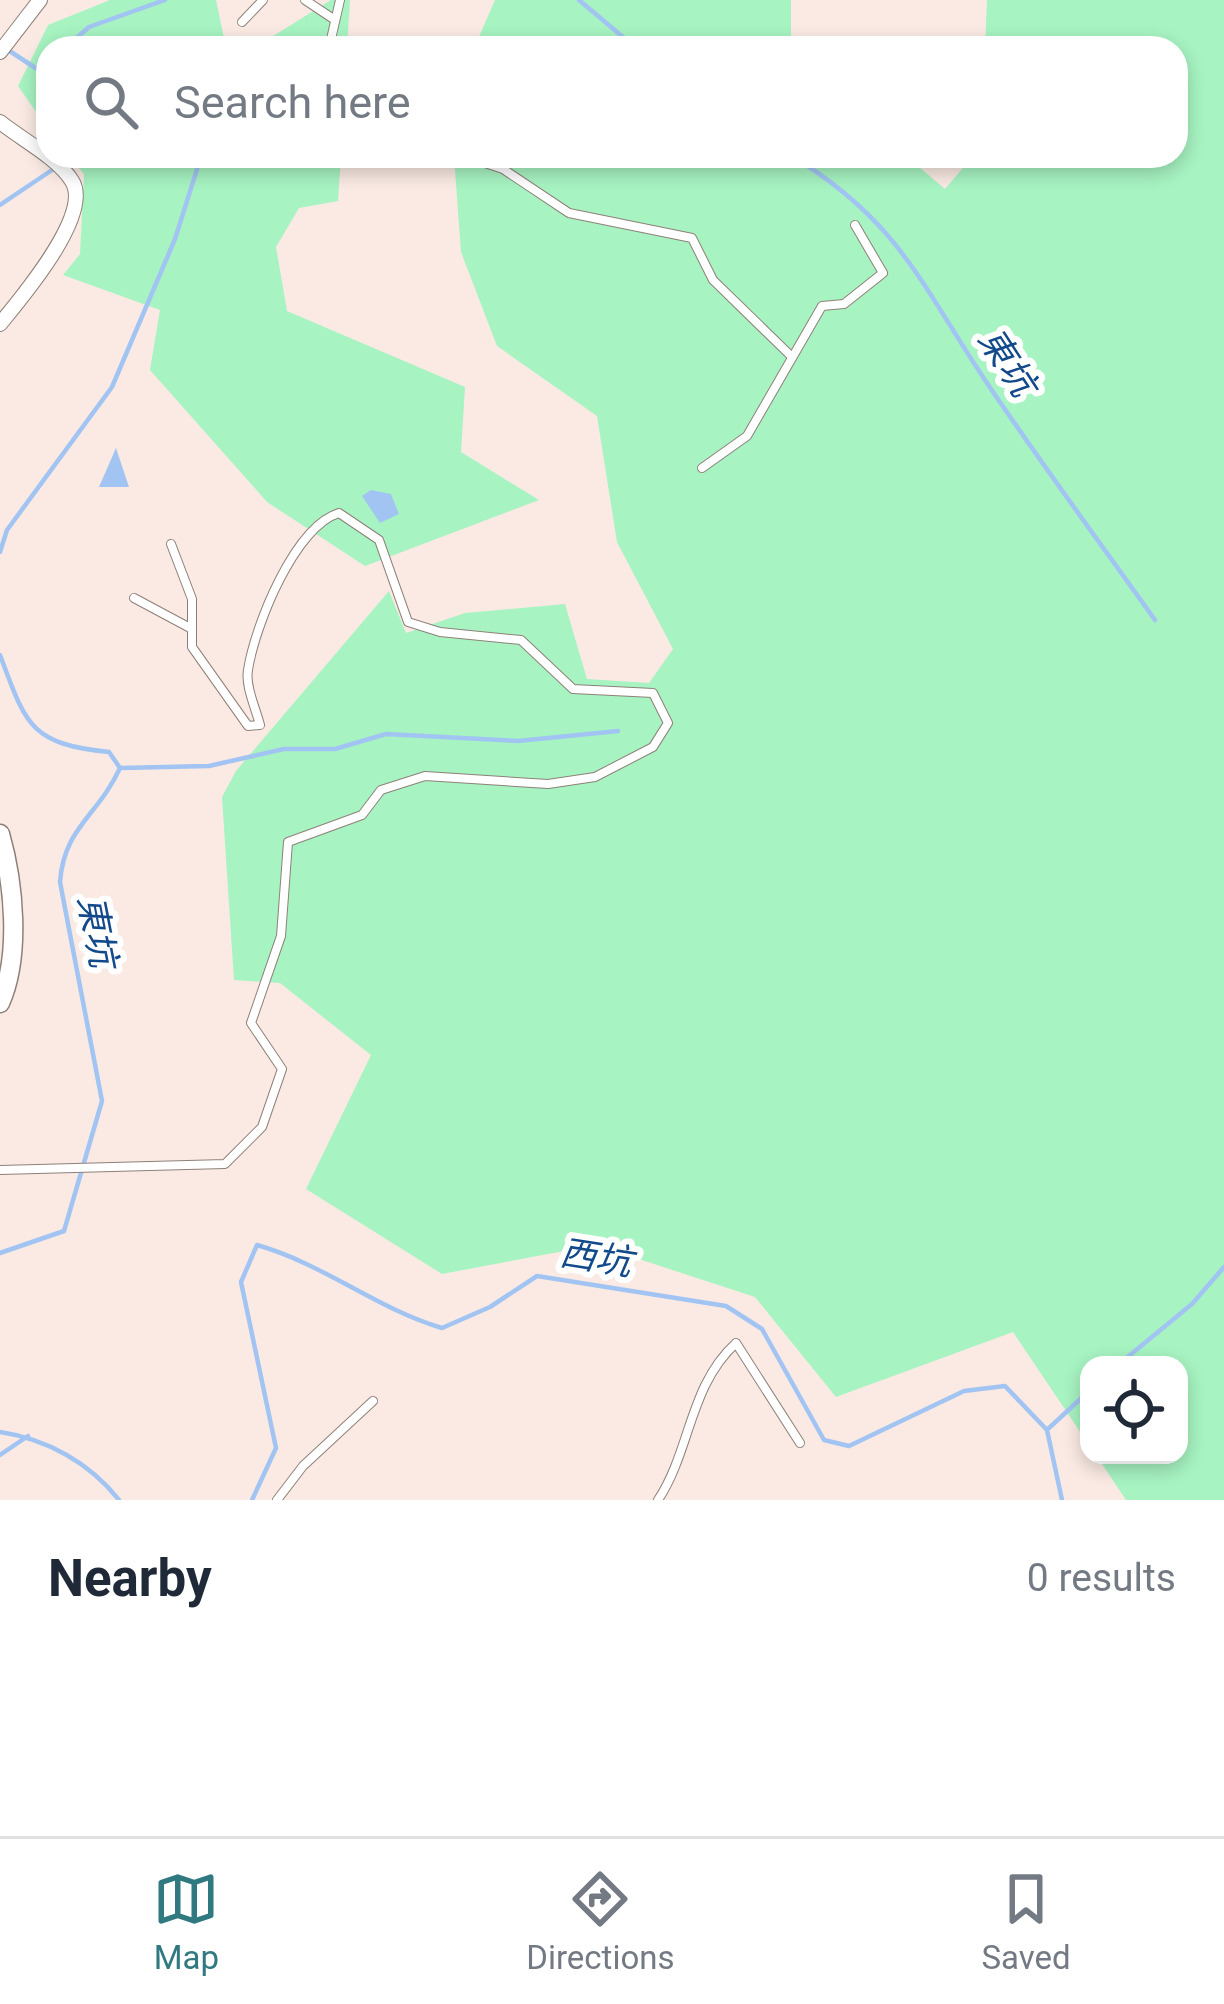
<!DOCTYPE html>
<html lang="en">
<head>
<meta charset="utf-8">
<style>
	body { margin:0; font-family:Roboto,"Noto Sans TC",sans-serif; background:#f2f2f3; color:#1f2937 }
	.controls { position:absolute; right:36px; bottom:36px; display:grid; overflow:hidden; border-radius:24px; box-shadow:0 6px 18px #0003 }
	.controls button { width:108px; height:108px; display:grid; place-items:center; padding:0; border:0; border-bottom:3px solid #e0e1e3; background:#fff; color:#1f2937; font:60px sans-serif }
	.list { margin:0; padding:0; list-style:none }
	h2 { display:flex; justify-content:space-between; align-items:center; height:156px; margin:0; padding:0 48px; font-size:51px }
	h2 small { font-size:39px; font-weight:400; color:#747a83 }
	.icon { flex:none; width:66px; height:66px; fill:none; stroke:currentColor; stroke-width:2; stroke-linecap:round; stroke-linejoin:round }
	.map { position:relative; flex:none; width:1224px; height:1500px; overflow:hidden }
	.search { position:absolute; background:#fff; box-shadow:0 6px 18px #0003; left:36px; right:36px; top:36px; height:132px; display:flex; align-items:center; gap:30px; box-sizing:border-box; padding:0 42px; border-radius:36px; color:#747a83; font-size:45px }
	.sheet { height:336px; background:#fff }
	nav { display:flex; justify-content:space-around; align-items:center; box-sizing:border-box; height:168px; border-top:3px solid #e0e1e3; background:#fff; font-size:33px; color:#747a83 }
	nav a { display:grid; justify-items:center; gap:6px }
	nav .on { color:#317981 }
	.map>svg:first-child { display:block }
</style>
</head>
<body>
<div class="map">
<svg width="1224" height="1500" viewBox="0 0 1224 1500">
	<rect width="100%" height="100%" fill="#faeae3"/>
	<path fill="#a7f3c2" d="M110 0H216L226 48H48V129L18 86 48 25Z
		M331 0H350L347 48H254Z
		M495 0H791V48H474Z
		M987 0H1224V1500H1126L1096 1455H1179V1365H1089V1445L1013 1332 836 1397 755 1297 596 1245 442 1274 306 1189 371 1055 280 983 234 980 222 797 236 771 389 591 406 633 465 613 565 604 587 679 649 683 673 649 617 542 597 416 497 346 461 252 454 156H906L945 189 973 156H1176V48H985Z
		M69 156H341L338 201 299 208 276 247 287 311 465 387 461 452 539 500 365 566 267 502 150 370 160 310 63 275 80 254 84 174Z"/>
	<path fill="#a2c4f2" d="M116 448 129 487H99Z
		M371 490 391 494 399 514 380 523 362 496Z"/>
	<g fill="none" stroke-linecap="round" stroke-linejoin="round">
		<path stroke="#a2c4f2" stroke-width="4.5" d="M579 0 636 48
			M5 48 40 71
			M65 48 89 27 165 0
			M48 64 40 71 41 84 48 88
			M792 156C902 223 923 289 991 389 1044 467 1100 543 1155 620
			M0 205 55 168
			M0 552 7 530 112 387 175 239 199 163 191 156
			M0 655C26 725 30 744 109 752L120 768C98 816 64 827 60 882L102 1101 64 1231 0 1253
			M120 768 209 766 284 749H335L386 734 518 741 618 731
			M1118 1365 1192 1304 1224 1267
			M1049 1428 1089 1391
			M0 1432C47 1439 90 1463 119 1500
			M0 1455 28 1436
			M252 1500 276 1448 241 1282 257 1245C324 1264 377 1309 442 1328L490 1307 537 1276 726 1306 762 1329 824 1440 849 1446 964 1391 1005 1386 1047 1430 1062 1500"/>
		<g stroke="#8e8079" stroke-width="10">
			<path id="lane" d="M305 0 335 20
				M242 22 263 0
				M329 48 340 0
				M464 156 503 169 569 213 692 238 713 280 790 355
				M702 468 747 436 822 306 844 304 883 273 855 225
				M134 598 192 629
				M0 1170 225 1164 262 1127 282 1069 251 1023 281 936 288 842 362 815 381 790 425 776 548 784 595 777 653 747 668 723 653 693 573 689 521 640 440 632 408 622 379 540 339 513C295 526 255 625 248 670 245 686 256 709 260 725L248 726 192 647V599L171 544
				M277 1500 303 1466 373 1401
				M658 1500C691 1450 689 1386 736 1343L800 1443"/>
		</g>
		<g stroke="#8e8079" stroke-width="16">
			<path id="street" d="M0 52 40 0
				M0 122C21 139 58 158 72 181 93 214 22 297 0 324"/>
		</g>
		<g stroke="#8e8079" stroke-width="21">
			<path id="secondary" d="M0 834C14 883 21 956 0 1003"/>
		</g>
		<use href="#lane" stroke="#fff" stroke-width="8"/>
		<use href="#street" stroke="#fff" stroke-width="14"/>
		<use href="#secondary" stroke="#fff" stroke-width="18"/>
	</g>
	<g text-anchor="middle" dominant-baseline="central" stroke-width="12" stroke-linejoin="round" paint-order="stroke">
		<g font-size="36" font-style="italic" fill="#11498b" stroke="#fff">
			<text transform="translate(1007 362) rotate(57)">東坑</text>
			<text transform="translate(97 931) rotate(79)">東坑</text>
			<text transform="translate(596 1258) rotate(9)">西坑</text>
		</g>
	</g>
</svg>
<div class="controls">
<button><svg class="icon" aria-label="locate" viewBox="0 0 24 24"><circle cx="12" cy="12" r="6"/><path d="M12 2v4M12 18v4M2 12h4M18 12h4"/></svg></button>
</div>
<div class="search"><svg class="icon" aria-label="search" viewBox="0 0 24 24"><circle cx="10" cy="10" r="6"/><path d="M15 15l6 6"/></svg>Search here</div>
</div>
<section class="sheet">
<h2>Nearby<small>0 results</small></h2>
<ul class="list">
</ul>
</section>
<nav>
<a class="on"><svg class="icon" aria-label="map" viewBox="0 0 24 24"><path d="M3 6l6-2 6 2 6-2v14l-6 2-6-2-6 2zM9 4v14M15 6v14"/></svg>Map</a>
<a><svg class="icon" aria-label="directions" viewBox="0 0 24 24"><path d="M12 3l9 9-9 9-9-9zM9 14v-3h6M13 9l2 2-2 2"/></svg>Directions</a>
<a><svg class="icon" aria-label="saved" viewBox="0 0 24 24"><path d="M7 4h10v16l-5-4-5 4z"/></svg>Saved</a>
</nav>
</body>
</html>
